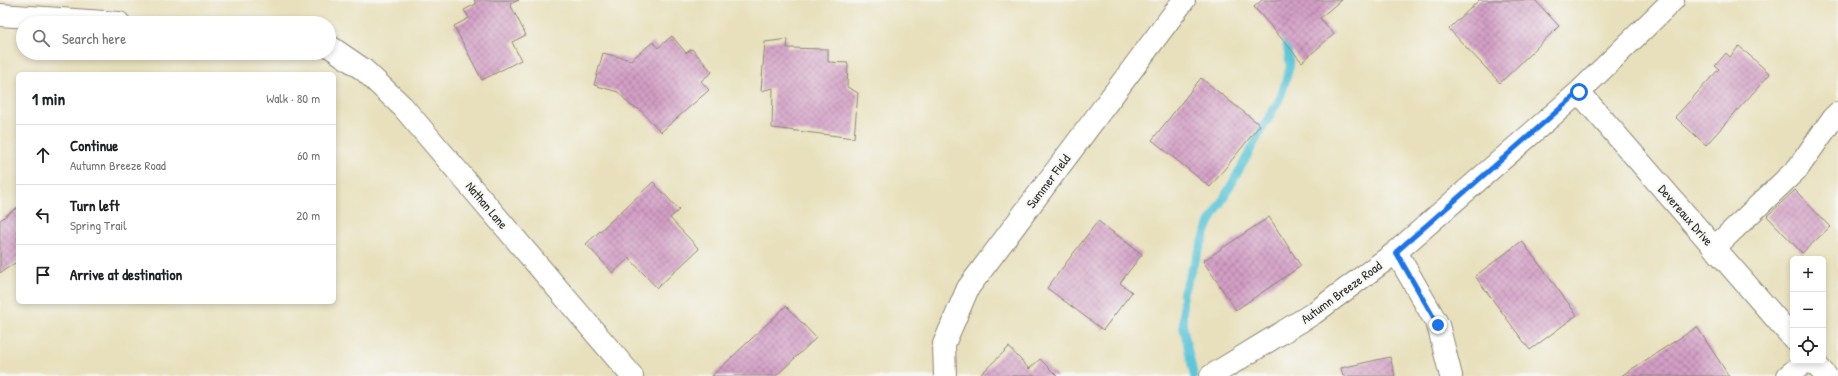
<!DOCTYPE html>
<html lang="en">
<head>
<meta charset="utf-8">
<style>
	body { margin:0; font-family:"Patrick Hand",sans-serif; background:#f2f2f2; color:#202124 }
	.controls { position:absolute; right:12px; bottom:12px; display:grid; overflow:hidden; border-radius:6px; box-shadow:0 2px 6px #0003 }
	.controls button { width:36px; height:36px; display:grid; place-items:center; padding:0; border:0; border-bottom:1px solid #e0e0e0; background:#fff; color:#202124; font:20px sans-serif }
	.stop { position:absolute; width:12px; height:12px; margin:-9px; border:3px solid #1a73e8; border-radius:50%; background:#fff }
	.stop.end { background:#1a73e8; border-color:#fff; box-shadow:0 1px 4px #0008 }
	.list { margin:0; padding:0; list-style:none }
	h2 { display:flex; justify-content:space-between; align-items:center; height:52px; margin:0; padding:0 16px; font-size:17px }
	h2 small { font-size:13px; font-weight:400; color:#757577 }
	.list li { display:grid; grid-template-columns:26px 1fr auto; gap:12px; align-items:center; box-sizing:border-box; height:60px; padding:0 16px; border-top:1px solid #e0e0e0 }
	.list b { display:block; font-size:15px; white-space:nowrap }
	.list p { margin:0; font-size:13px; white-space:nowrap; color:#757577 }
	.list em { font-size:13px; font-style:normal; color:#757577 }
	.icon { flex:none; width:22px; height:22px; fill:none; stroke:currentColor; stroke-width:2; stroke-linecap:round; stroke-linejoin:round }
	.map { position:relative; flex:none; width:1838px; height:376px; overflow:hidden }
	.search { position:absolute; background:#fff; box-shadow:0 2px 6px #0003; left:16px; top:16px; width:320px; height:44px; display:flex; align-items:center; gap:10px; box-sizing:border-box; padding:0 14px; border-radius:22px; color:#757577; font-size:15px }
	.panel { position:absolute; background:#fff; box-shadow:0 2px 6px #0003; left:16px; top:72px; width:320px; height:232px; border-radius:6px }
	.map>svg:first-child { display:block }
</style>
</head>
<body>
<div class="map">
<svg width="1838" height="376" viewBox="0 0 1838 376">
	<defs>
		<pattern id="building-cross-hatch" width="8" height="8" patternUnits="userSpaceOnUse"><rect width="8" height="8" fill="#d39ec5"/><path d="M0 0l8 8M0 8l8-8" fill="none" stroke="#ab81a0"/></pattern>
	</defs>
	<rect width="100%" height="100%" fill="#f6f6f2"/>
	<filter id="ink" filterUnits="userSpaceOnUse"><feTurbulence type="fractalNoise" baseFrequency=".025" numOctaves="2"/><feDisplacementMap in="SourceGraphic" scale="8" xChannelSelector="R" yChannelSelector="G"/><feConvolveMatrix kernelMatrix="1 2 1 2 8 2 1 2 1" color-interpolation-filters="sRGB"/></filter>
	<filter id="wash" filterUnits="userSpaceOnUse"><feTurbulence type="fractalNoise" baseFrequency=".012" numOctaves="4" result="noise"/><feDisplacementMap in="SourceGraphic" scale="16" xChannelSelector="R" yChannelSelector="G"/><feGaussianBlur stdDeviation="0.9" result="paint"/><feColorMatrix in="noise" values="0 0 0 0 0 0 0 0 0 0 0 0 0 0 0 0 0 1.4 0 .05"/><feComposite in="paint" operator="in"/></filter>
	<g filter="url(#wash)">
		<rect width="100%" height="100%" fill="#e8e0bc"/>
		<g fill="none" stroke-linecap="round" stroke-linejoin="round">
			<path stroke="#5dc6d9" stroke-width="8" d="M1194 376 1183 326V293L1209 224 1281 96 1290 66 1285 35"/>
		</g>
		<g id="blocks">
			<path fill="url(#building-cross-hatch)" d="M474 0H519L510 4 526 35 512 42 521 60 482 80 454 26 469 18 464 10 476 4Z
				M1262 0H1341L1320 18 1334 34 1302 62 1254 7Z
				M1479 0H1535L1559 26 1500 83 1449 29Z
				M672 36 686 53 692 49 712 72 701 81 709 90 661 132 639 109 631 106 618 92 594 85 603 53 631 60 653 42 658 48Z
				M788 39 787 48 828 49V62L848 63 847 87 858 93 854 138 772 128 773 88 761 91 765 42Z
				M1739 46 1770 74 1706 145 1675 117 1719 69 1715 66 1726 53 1730 57Z
				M1201 78 1260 125 1210 187 1152 140Z
				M653 182 679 210 670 218 699 249 657 288 629 258 613 273 586 244Z
				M1795 190 1830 227 1802 253 1767 216Z
				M18 207V261L0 273V220Z
				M1269 217 1301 266 1236 310 1203 261Z
				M1098 221 1142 254 1120 283 1132 292 1103 330 1047 288Z
				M1522 241 1577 315 1530 350 1475 276Z
				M786 306 816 338 776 376H712Z
				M1697 327 1729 376H1621Z
				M1009 347 1029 369 1040 359 1057 376H983L981 374Z
				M1390 357 1395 376H1343L1341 368Z"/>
		</g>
	</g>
	<g filter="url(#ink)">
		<use href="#blocks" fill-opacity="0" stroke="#8a8674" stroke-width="1"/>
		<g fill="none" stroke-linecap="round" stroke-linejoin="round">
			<g stroke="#8a8674" stroke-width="24">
				<path id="minor" d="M0 15 119 23
					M329 46 364 70 403 107 632 376
					M1579 92 1793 338
					M1714 248 1798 168 1833 118 1838 113
					M1396 252 1438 325 1451 376
					M1813 361 1826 376
					M945 376 944 344 968 288 1184 0
					M1211 376 1314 313 1396 252 1579 92 1673 0
					M1788 376 1806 361"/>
			</g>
			<use href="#minor" stroke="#fff" stroke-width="22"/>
		</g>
	</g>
	<g fill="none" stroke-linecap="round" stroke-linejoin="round" filter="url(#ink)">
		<path stroke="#1a73e8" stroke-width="5" d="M1438 325 1396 252 1579 92"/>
	</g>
	<g text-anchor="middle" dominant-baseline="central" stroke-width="4" stroke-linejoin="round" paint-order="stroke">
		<g font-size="13" fill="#2b2b2b" stroke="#f6f6f2">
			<text transform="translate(1048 181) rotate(-53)">Summer Field</text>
			<text transform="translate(487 205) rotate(50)">Nathan Lane</text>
			<text transform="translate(1686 215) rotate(49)">Devereaux Drive</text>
			<text transform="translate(1341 292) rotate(-36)">Autumn Breeze Road</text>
		</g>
	</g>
</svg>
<div class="controls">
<button>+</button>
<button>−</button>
<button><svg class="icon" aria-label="locate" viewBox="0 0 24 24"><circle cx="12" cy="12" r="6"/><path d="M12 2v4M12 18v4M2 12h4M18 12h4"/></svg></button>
</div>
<div class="stop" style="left:1579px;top:92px"></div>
<div class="stop end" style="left:1438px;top:325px"></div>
<div class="search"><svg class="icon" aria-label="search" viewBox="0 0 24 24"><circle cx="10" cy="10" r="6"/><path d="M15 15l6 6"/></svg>Search here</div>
<section class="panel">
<h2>1 min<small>Walk · 80 m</small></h2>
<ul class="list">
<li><svg class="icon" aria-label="ahead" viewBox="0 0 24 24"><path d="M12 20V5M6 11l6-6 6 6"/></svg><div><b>Continue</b><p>Autumn Breeze Road</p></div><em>60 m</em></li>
<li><svg class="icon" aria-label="left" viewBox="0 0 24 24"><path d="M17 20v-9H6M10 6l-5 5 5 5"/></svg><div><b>Turn left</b><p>Spring Trail</p></div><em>20 m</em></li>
<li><svg class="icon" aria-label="arrive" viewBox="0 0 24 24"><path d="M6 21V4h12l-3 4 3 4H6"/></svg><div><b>Arrive at destination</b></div></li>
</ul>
</section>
</div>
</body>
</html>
